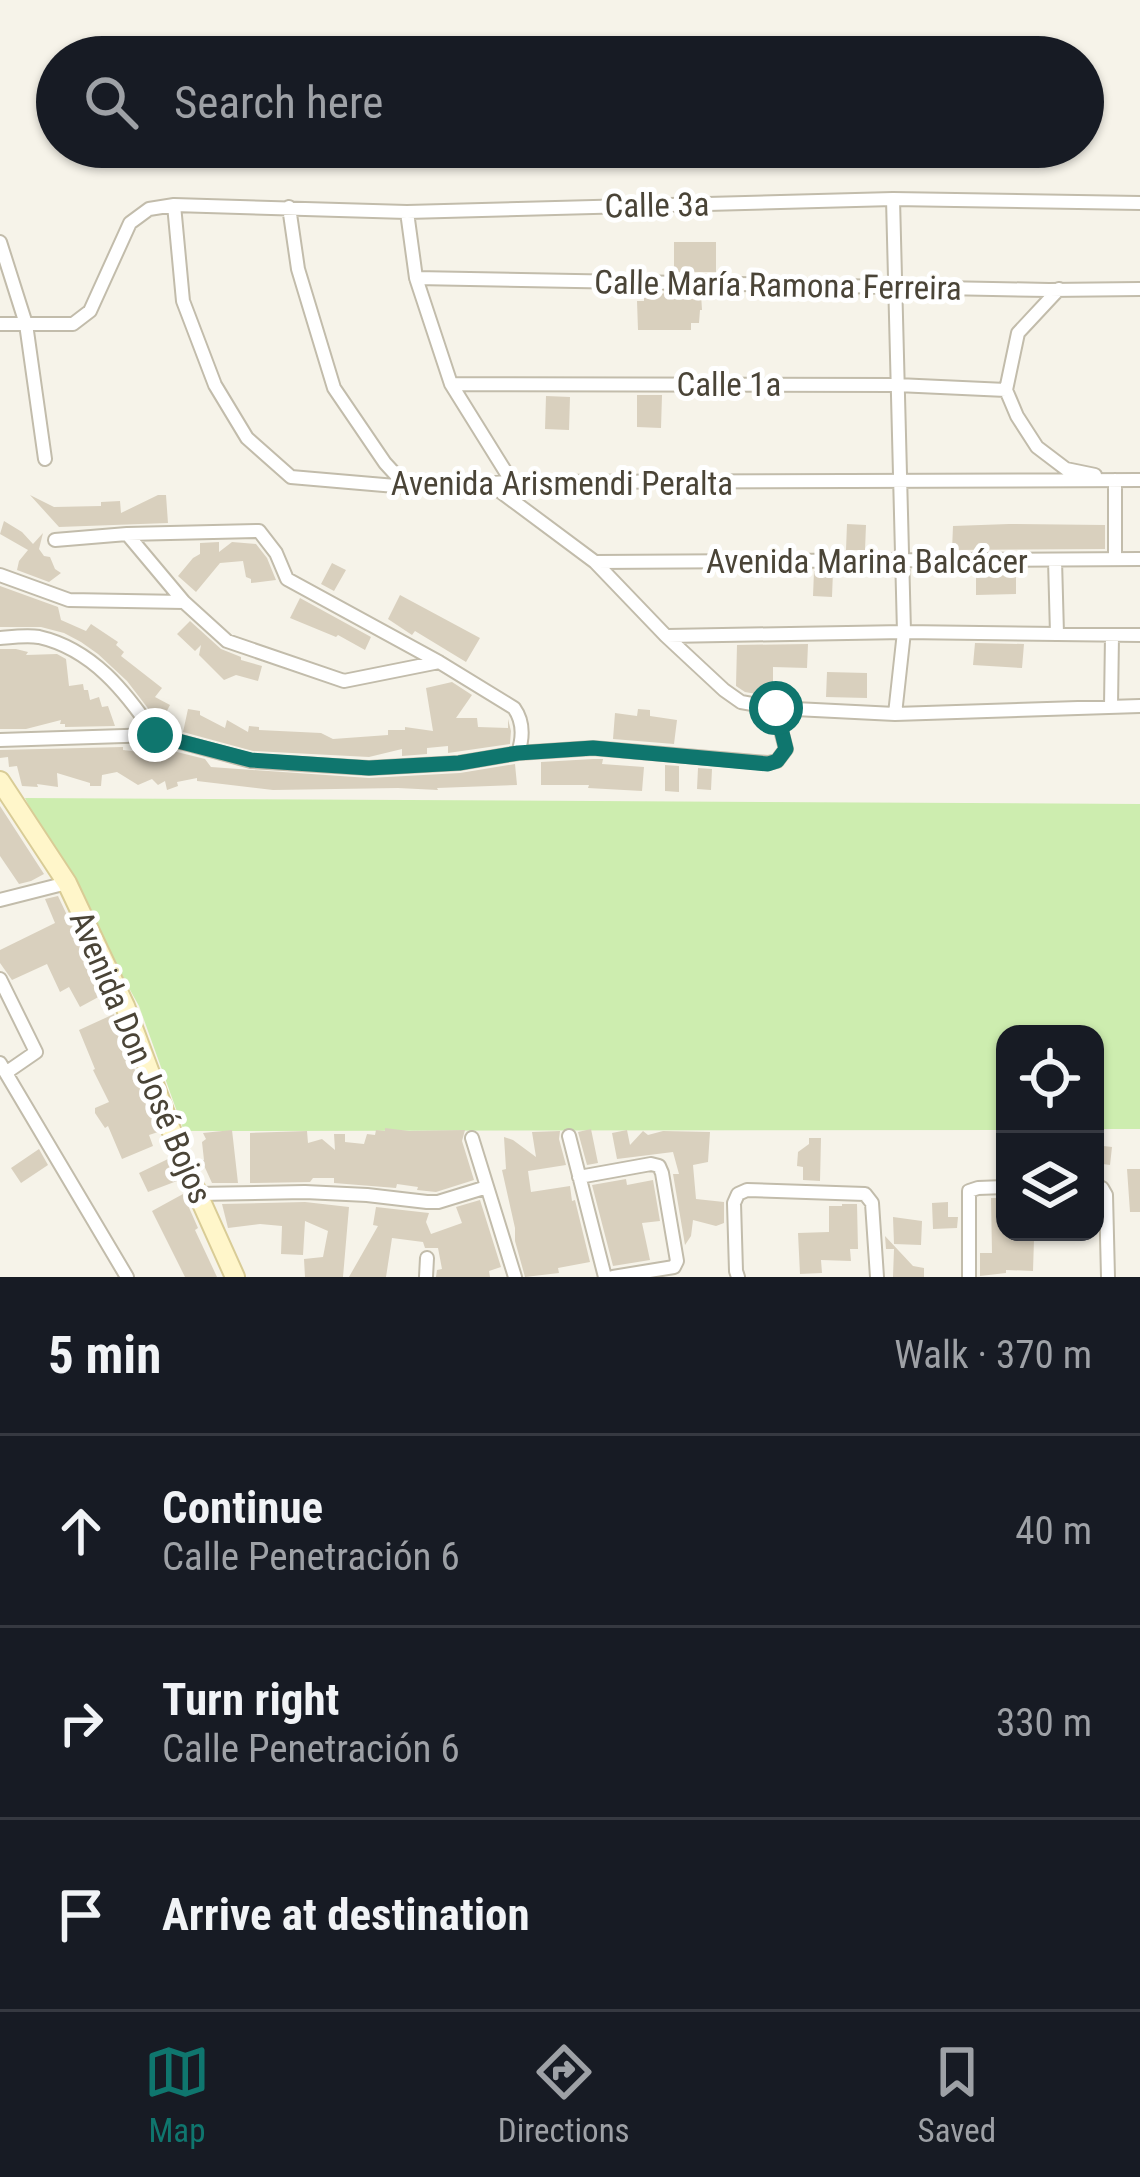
<!DOCTYPE html>
<html lang="en">
<head>
<meta charset="utf-8">
<style>
	body { margin:0; font-family:"Roboto Condensed",sans-serif; background:#242831; color:#f1f3f6 }
	.controls { position:absolute; right:36px; bottom:36px; display:grid; overflow:hidden; border-radius:24px; box-shadow:0 3px 9px #0004 }
	.controls button { width:108px; height:108px; display:grid; place-items:center; padding:0; border:0; border-bottom:3px solid #363941; background:#171b24; color:#f1f3f6; font:60px sans-serif }
	.stop { position:absolute; width:36px; height:36px; margin:-27px; border:9px solid #0f766e; border-radius:50%; background:#fff }
	.stop.end { background:#0f766e; border-color:#fff; box-shadow:0 3px 12px #0008 }
	.list { margin:0; padding:0; list-style:none }
	h2 { display:flex; justify-content:space-between; align-items:center; height:156px; margin:0; padding:0 48px; font-size:51px }
	h2 small { font-size:39px; font-weight:400; color:#9ea1a6 }
	.list li { display:grid; grid-template-columns:78px 1fr auto; gap:36px; align-items:center; box-sizing:border-box; height:192px; padding:0 48px; border-top:3px solid #363941 }
	.list b { display:block; font-size:45px; white-space:nowrap }
	.list p { margin:0; font-size:39px; white-space:nowrap; color:#9ea1a6 }
	.list em { font-size:39px; font-style:normal; color:#9ea1a6 }
	.icon { flex:none; width:66px; height:66px; fill:none; stroke:currentColor; stroke-width:2; stroke-linecap:round; stroke-linejoin:round }
	.map { position:relative; flex:none; width:1140px; height:1277px; overflow:hidden }
	.search { position:absolute; background:#171b24; box-shadow:0 3px 9px #0004; left:36px; right:36px; top:36px; height:132px; display:flex; align-items:center; gap:30px; box-sizing:border-box; padding:0 42px; border-radius:66px; color:#9ea1a6; font-size:45px }
	.sheet { height:732px; background:#171b24 }
	nav { display:flex; justify-content:space-around; align-items:center; box-sizing:border-box; height:168px; border-top:3px solid #363941; background:#171b24; font-size:33px; color:#9ea1a6 }
	nav a { display:grid; justify-items:center; gap:6px }
	nav .on { color:#0f766e }
	.map>svg:first-child { display:block }
</style>
</head>
<body>
<div class="map">
<svg width="1140" height="1277" viewBox="0 0 1140 1277">
	<rect width="100%" height="100%" fill="#f6f3e9"/>
	<path fill="#cdedaf" d="M25 798 1140 804V1129H1095V1034H1005V1130L184 1131 139 1006 76 893 67 883Z"/>
	<path fill="#d9d0be" d="M674 242H716V272H674Z
		M644 293 701 294 702 310H700L699 323H691V330H638L637 301H644Z
		M637 395H662L661 428 637 427Z
		M546 396 570 397 569 430 545 429Z
		M30 495 54 507 101 506V502L120 501 121 513 158 495H166L168 523 59 527Z
		M4 521 22 532 33 544 43 533 39 549 44 556 50 557 55 569 61 573 49 582 17 570 19 561 28 550 0 534Z
		M847 524 866 525 865 550H846Z
		M1009 524 1105 525V549L952 550 953 526Z
		M219 542V552L232 542 256 544 267 558 276 580 251 583V579L246 577 243 561 220 563 196 592 178 576 193 558 200 554V543Z
		M332 563 346 570 334 591 321 584Z
		M976 570H1016V594L976 595Z
		M814 571H833L832 597 813 596Z
		M0 586 58 607 61 620 86 631 91 624 118 642 116 645 124 652 121 656 162 688 155 697 170 705 160 724 127 681 98 654 81 642 64 633 41 627H0Z
		M400 595 480 638 466 662 415 631 412 635 388 619Z
		M300 598 371 637 365 650 338 635 336 637 290 618Z
		M190 621 221 649 241 657V660L262 666 258 681 236 675 224 680 199 655 201 645 195 651 177 634Z
		M975 643 1024 644 1022 668 973 665Z
		M808 644 807 668 773 667V693L769 696 745 692 736 686 737 645Z
		M0 649H16L28 652 26 655 57 654 66 659 69 686 83 684 84 690H88L90 700 99 697 102 707 108 706 115 726 65 727V724H60L61 720 26 729H0Z
		M827 672 867 673V698L826 697Z
		M452 682 472 695 456 718H477L478 727 508 728V719L511 731 510 744 448 753V746L427 748V754L402 756V749L369 757 253 751 183 732 188 709 200 711V715L225 728 227 720 248 732 249 726 259 727V730L321 733 333 739 388 735V730H405V727L433 731 426 688Z
		M638 709 650 710V716L677 720 674 744 613 739 615 713 637 716Z
		M123 747V750L140 752 145 748 160 749 161 761 173 751 205 759 211 767 369 778 460 773 515 764 517 785 437 788 438 790 398 788 273 790 197 781V778L177 782 178 786 167 790 165 781 158 785 152 779 138 785 117 772 102 775 101 786H90V783L57 773 58 787 37 784 38 787 22 786 17 766 9 767 8 757 0 758V750Z
		M593 759H603L602 764 644 767 642 791 588 788 589 785H541V762Z
		M665 765 679 766V792L665 791Z
		M698 768 712 769 711 790 697 789Z
		M0 806 44 874 31 881 19 884 0 856Z
		M58 896 104 994 80 1007 69 987 60 992 47 964 12 980 0 963V950L55 923 45 899Z
		M114 1014 158 1132 149 1135 153 1146 122 1159 108 1126 105 1128 95 1113V1108L109 1102 93 1070 95 1069 79 1030Z
		M385 1128 409 1131 465 1130 462 1141 474 1180 436 1192 417 1190 418 1187 397 1184 396 1188 334 1183V1178H313L310 1182 250 1183V1133L307 1131 308 1143 322 1139 335 1150 334 1134H345V1142L364 1144 367 1134 375 1135 376 1130 385 1131Z
		M591 1129 598 1163 587 1165 578 1132Z
		M232 1130 238 1183H212L202 1161 204 1160 202 1142 206 1139 203 1133Z
		M627 1130 630 1145 643 1131 648 1135 663 1131 710 1132 708 1162 693 1165 696 1199 724 1202V1223L716 1226 693 1220 691 1236 685 1245 673 1174H679L673 1152 617 1159 612 1133Z
		M560 1131 559 1139 566 1165 528 1171 531 1192 570 1186 572 1201 575 1200 590 1262 558 1268 559 1273 525 1277 515 1241V1228L502 1170 506 1169 504 1137 513 1140 536 1157 532 1132Z
		M809 1138H821L820 1181 803 1180V1167L797 1166 798 1152 809 1144Z
		M1095 1145 1112 1147 1110 1165 1095 1163Z
		M39 1149 48 1165 21 1183 11 1168Z
		M168 1159 177 1181 148 1192 139 1173Z
		M1127 1169H1140V1212H1130Z
		M626 1179 627 1185 653 1180 660 1221 642 1223 650 1260 613 1266 592 1185Z
		M183 1194 198 1228 195 1230 217 1277H185L152 1211Z
		M991 1198H1005V1232H1016V1238L1034 1239 1033 1271 1006 1270V1273L980 1276V1253H992Z
		M480 1200 501 1267 489 1271 490 1277H436L437 1270 442 1269 438 1248H425L423 1242 392 1238 386 1277H349L378 1226 373 1225 376 1207 429 1213 426 1222 431 1234 462 1223 456 1207Z
		M305 1202 349 1207 343 1277H305L304 1259 323 1257 328 1231 305 1221 303 1255 281 1254 282 1226 260 1224 228 1228 222 1204Z
		M948 1202V1217H958L957 1228 933 1229 932 1203Z
		M842 1204H857L858 1249H850L851 1261 821 1260 822 1273 800 1274 798 1233 829 1232V1206H842Z
		M893 1217 922 1221 921 1245 894 1244Z
		M885 1236 913 1266 924 1268V1277H893L894 1249H886Z"/>
	<g fill="none" stroke-linecap="round" stroke-linejoin="round">
		<g stroke="#c2bcab" stroke-width="16">
			<path id="street" d="M893 199 904 632 895 714
				M174 205 183 301 215 385 247 438 291 477 407 487 512 482 1140 480
				M289 207 298 269 334 388 385 463 407 487
				M407 212 416 278 451 384 512 482
				M0 242 26 324 45 459
				M416 278 1049 290 1140 289
				M1059 289 1018 333 1006 390 1017 416 1037 447 1066 469 1095 475
				M0 324H73L90 311 130 223 149 209 174 205 407 212 893 199 1140 203
				M451 384 897 385 1006 390
				M1115 480V558
				M489 483 595 562 666 636 724 690 741 702 775 708 895 714 1140 706
				M127 534 184 602 227 641 344 681 439 662
				M55 540 127 534 259 531 276 553 287 579 439 662 514 708C524 722 523 738 518 753
				M1055 560 1057 634
				M595 562 1140 559
				M0 575 69 600 184 602
				M667 636 904 632 1140 635
				M0 638C12 637 27 635 39 637 92 649 126 692 155 735
				M1111 706 1112 635
				M0 740 155 735 251 761 369 768 459 763 518 753 593 748 768 763 777 761 786 749 775 708
				M0 900 67 883
				M0 979 36 1052 7 1072
				M0 1063 127 1277
				M569 1136 605 1277
				M472 1138 515 1277
				M579 1177 651 1164 659 1166 662 1173 677 1261 674 1267 613 1277
				M1095 1186 1102 1188 1106 1195 1108 1277
				M197 1194 305 1192 367 1195 427 1202H438L487 1187
				M426 1277 427 1258
				M738 1277 736 1271 734 1203 738 1194 747 1190 865 1194 872 1203 877 1277
				M969 1277V1191L978 1188 1005 1187"/>
		</g>
		<g stroke="#d9cc96" stroke-width="22">
			<path id="secondary" d="M0 781 67 883 125 1006 182 1159 235 1277"/>
		</g>
		<use href="#street" stroke="#fff" stroke-width="12"/>
		<use href="#secondary" stroke="#fff6ca" stroke-width="18"/>
	</g>
	<g fill="none" stroke-linecap="round" stroke-linejoin="round">
		<path stroke="#0f766e" stroke-width="15" d="M155 735 251 760 369 768 459 763 518 753 593 748 768 764 777 761 786 749 776 708"/>
	</g>
	<g text-anchor="middle" dominant-baseline="central" stroke-width="10" stroke-linejoin="round" paint-order="stroke">
		<g font-size="33" fill="#4a4437" stroke="#fff">
			<text transform="translate(657 205) rotate(-1)">Calle 3a</text>
			<text transform="translate(778 285) rotate(1)">Calle María Ramona Ferreira</text>
			<text x="729" y="384">Calle 1a</text>
			<text x="562" y="483">Avenida Arismendi Peralta</text>
			<text x="867" y="561">Avenida Marina Balcácer</text>
			<text transform="translate(141 1057) rotate(67)">Avenida Don José Bojos</text>
		</g>
	</g>
</svg>
<div class="controls">
<button><svg class="icon" aria-label="locate" viewBox="0 0 24 24"><circle cx="12" cy="12" r="6"/><path d="M12 2v4M12 18v4M2 12h4M18 12h4"/></svg></button>
<button><svg class="icon" aria-label="layers" viewBox="0 0 24 24"><path d="M12 4l9 5-9 5-9-5zM3 14l9 5 9-5"/></svg></button>
</div>
<div class="stop" style="left:776px;top:708px"></div>
<div class="stop end" style="left:155px;top:735px"></div>
<div class="search"><svg class="icon" aria-label="search" viewBox="0 0 24 24"><circle cx="10" cy="10" r="6"/><path d="M15 15l6 6"/></svg>Search here</div>
</div>
<section class="sheet">
<h2>5 min<small>Walk · 370 m</small></h2>
<ul class="list">
<li><svg class="icon" aria-label="ahead" viewBox="0 0 24 24"><path d="M12 20V5M6 11l6-6 6 6"/></svg><div><b>Continue</b><p>Calle Penetración 6</p></div><em>40 m</em></li>
<li><svg class="icon" aria-label="right" viewBox="0 0 24 24"><path d="M7 20v-9h11M14 6l5 5-5 5"/></svg><div><b>Turn right</b><p>Calle Penetración 6</p></div><em>330 m</em></li>
<li><svg class="icon" aria-label="arrive" viewBox="0 0 24 24"><path d="M6 21V4h12l-3 4 3 4H6"/></svg><div><b>Arrive at destination</b></div></li>
</ul>
</section>
<nav>
<a class="on"><svg class="icon" aria-label="map" viewBox="0 0 24 24"><path d="M3 6l6-2 6 2 6-2v14l-6 2-6-2-6 2zM9 4v14M15 6v14"/></svg>Map</a>
<a><svg class="icon" aria-label="directions" viewBox="0 0 24 24"><path d="M12 3l9 9-9 9-9-9zM9 14v-3h6M13 9l2 2-2 2"/></svg>Directions</a>
<a><svg class="icon" aria-label="saved" viewBox="0 0 24 24"><path d="M7 4h10v16l-5-4-5 4z"/></svg>Saved</a>
</nav>
</body>
</html>
